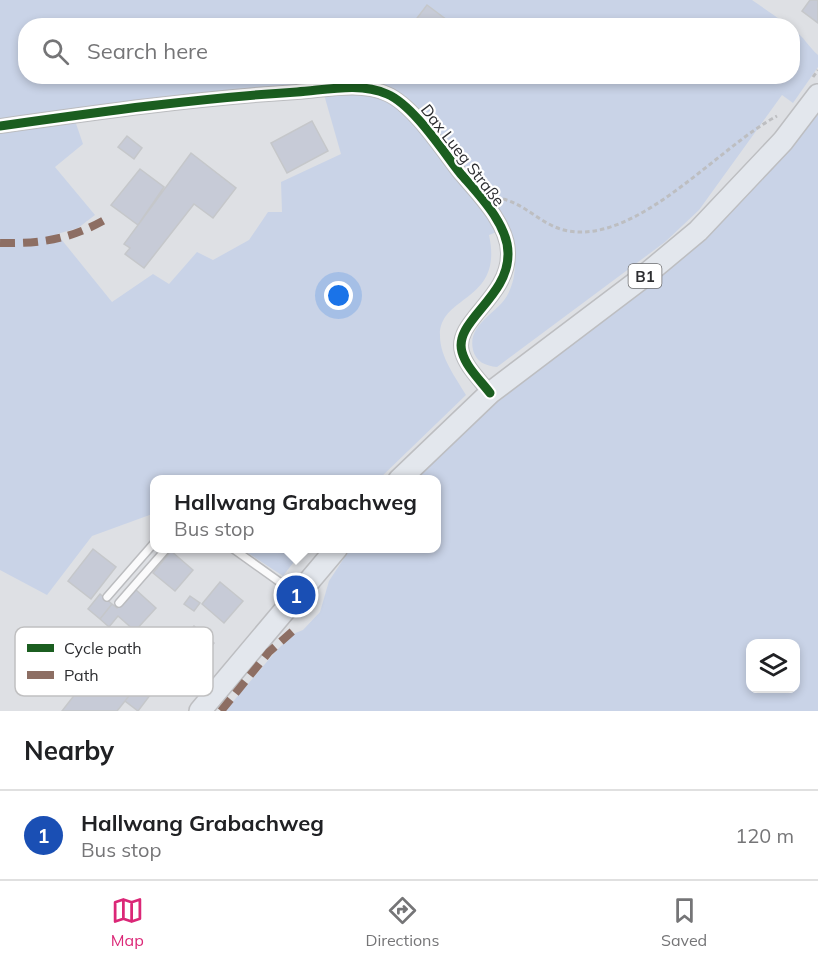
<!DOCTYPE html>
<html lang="en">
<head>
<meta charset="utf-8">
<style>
	body { margin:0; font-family:Mulish,sans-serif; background:#f2f2f2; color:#202124 }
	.controls { position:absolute; right:18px; bottom:18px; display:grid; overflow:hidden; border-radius:12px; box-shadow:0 3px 9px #0003 }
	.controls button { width:54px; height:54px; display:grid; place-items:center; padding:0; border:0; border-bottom:2px solid #e0e0e0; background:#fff; color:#202124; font:30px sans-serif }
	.you { position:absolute; left:339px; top:296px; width:21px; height:21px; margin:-15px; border:4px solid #fff; border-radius:50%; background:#1a73e8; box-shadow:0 0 0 9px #1a73e833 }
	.badge { display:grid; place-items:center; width:39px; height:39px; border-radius:50%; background:#db2777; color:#fff; font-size:20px; font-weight:700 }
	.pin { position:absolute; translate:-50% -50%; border:3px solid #fff; box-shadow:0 2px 6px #0006 }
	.popup { position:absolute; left:150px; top:475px; width:291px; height:78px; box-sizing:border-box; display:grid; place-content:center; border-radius:12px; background:#fff; filter:drop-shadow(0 2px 4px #0005); font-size:20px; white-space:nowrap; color:#757577 }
	.popup b { font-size:22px; color:#202124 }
	.popup::after { content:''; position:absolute; left:50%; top:100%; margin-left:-12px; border:12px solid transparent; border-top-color:#fff }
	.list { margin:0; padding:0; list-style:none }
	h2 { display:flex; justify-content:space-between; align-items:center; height:78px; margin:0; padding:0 24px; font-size:26px }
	h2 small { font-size:20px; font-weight:400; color:#757577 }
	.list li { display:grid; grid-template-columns:39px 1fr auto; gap:18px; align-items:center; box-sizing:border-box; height:90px; padding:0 24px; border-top:2px solid #e0e0e0 }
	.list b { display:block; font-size:22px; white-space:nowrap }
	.list p { margin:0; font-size:20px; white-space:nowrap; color:#757577 }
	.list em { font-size:20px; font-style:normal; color:#757577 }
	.icon { flex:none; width:33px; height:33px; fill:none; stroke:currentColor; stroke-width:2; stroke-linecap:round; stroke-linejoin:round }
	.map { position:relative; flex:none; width:818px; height:711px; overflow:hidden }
	.search { position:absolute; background:#fff; box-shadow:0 3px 9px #0003; left:18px; right:18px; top:18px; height:66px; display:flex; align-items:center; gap:15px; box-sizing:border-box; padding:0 21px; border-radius:24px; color:#757577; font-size:22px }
	.sheet { height:168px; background:#fff }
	nav { display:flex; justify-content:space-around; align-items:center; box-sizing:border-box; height:84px; border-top:2px solid #e0e0e0; background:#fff; font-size:16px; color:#757577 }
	nav a { display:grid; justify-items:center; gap:3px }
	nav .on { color:#db2777 }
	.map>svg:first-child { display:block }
</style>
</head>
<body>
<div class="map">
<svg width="818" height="711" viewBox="0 0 818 711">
	<rect width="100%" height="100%" fill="#dee0e4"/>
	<path fill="#c9d3e7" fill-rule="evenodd" d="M0 0H752L788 25 26 26V76H792L793 29C804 37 808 46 818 55V67L793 103 782 95 699 210 665 242 497 367C486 366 476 362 473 350 467 323 498 314 508 294 519 272 515 249 509 227L489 235C504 303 439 294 440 336 440 357 456 378 466 395L379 479 155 480V513L92 536 47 595 0 570ZM321 84 341 154 281 182 282 212H268L249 240 213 260 197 252 169 284 153 274 112 302 57 234 78 228 95 215 55 167 83 144 71 109 154 98Z
		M818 111V711H225L276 651 293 634 303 630 320 612 329 581 350 549 437 548V480L411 479 500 397 646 289 698 244 739 204ZM750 644H796V688H750Z
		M242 549 314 548V549L303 550 283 576Z"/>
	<path fill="#c7cbd7" stroke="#c5c7ca" stroke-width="1.5" d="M810 0H818V23L802 11Z
		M427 5 455 26H411Z
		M312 121 328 151 287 173 271 143Z
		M127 136 142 148 134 159 118 147Z
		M191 153 236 188 213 218 194 204 144 268 125 254 130 248 124 244Z
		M140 169 164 187 138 225 111 205Z
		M93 549 116 567 91 599 68 581Z
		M171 551 193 570 175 591 153 573Z
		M220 582 243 601 224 623 202 604Z
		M135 589 156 608 135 631 118 616 109 627 100 619 112 604 117 608Z
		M100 594 112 604 100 619 88 609Z
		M190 596 200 603 194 611 184 604Z
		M194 626 214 643 197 663 191 658 188 661 174 650Z
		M162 629 170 636 156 652 147 644Z
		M107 653 141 680 125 701 117 711H62Z
		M141 680 154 690 138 711 125 701Z"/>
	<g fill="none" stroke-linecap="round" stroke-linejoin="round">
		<g stroke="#bbbcbf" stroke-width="10">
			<path id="lane" d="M232 548 295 593
				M107 597 155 542
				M119 603 167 548"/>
		</g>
		<g stroke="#bbbcbf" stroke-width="16">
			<path id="street" d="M0 126C99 112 198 98 297 92 326 90 360 82 387 94 413 105 442 150 460 173 478 194 508 224 508 253 509 298 453 321 462 352 466 367 480 380 490 393"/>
		</g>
		<g stroke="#bdbec1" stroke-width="24">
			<path id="primary" d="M399 480 490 393 638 281 698 231 783 141 818 95
				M200 711 337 548"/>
		</g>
		<path stroke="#bdbec1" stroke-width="3" stroke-dasharray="4.5 3" stroke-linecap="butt" d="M813 77 818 70
			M503 199C527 205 542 226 568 231 639 243 717 148 777 116"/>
		<use href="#lane" stroke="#fafafb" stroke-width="7"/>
		<use href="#street" stroke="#fafafb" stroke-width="14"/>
		<use href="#primary" stroke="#e3e7ed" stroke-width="21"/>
		<path stroke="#8d6e63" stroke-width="8" stroke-dasharray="15 8" stroke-linecap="butt" d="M0 243C41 244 72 239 108 218
			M221 711 269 652 294 630"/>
		<g stroke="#fff" stroke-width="13">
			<path id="cycleway" d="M0 126C99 112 198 98 297 92 326 90 360 82 387 94 413 105 442 150 460 173 478 194 508 224 508 253 509 298 453 321 462 352 466 367 480 380 490 393"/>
		</g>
		<use href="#cycleway" stroke="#1b5e20" stroke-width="9"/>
	</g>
	<g text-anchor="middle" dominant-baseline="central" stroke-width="4.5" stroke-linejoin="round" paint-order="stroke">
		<rect fill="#fff" stroke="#6c6d6f" stroke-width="1.5" x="628.5" y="264" width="33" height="24" rx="4.5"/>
		<g font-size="15" font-weight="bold" fill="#2d2e31">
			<text x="645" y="276">B1</text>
		</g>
		<g font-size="16" fill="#2d2e31" stroke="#fff">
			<text transform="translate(463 155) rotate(52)">Dax Lueg Straße</text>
		</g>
	</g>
	<rect x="15" y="627" width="198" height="69" rx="9" fill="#fff" stroke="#c0c0c1" stroke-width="1.5"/>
	<rect x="27" y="644" width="27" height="8" fill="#1b5e20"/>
	<rect x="27" y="671" width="27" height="8" fill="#8d6e63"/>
	<g font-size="16" fill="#2d2e31">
		<text x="64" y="654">Cycle path</text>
		<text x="64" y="681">Path</text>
	</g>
</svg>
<div class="controls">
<button><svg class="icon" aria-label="layers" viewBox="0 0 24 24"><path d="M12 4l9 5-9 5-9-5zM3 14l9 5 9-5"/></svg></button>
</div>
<div class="you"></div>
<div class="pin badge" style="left:296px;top:595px;background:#1a4fb4">1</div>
<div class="popup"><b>Hallwang Grabachweg</b>Bus stop</div>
<div class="search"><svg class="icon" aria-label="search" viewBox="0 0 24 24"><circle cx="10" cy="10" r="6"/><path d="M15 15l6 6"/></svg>Search here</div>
</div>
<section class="sheet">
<h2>Nearby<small></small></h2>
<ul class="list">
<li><span class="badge" style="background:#1a4fb4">1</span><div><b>Hallwang Grabachweg</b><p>Bus stop</p></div><em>120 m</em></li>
</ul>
</section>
<nav>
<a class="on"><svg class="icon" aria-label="map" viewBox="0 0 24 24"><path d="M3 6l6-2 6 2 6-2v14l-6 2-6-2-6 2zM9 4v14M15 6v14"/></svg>Map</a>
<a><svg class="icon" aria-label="directions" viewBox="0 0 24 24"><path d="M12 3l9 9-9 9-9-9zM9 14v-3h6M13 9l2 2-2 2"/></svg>Directions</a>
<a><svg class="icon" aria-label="saved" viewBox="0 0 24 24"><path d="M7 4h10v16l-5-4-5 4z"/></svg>Saved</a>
</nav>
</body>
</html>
